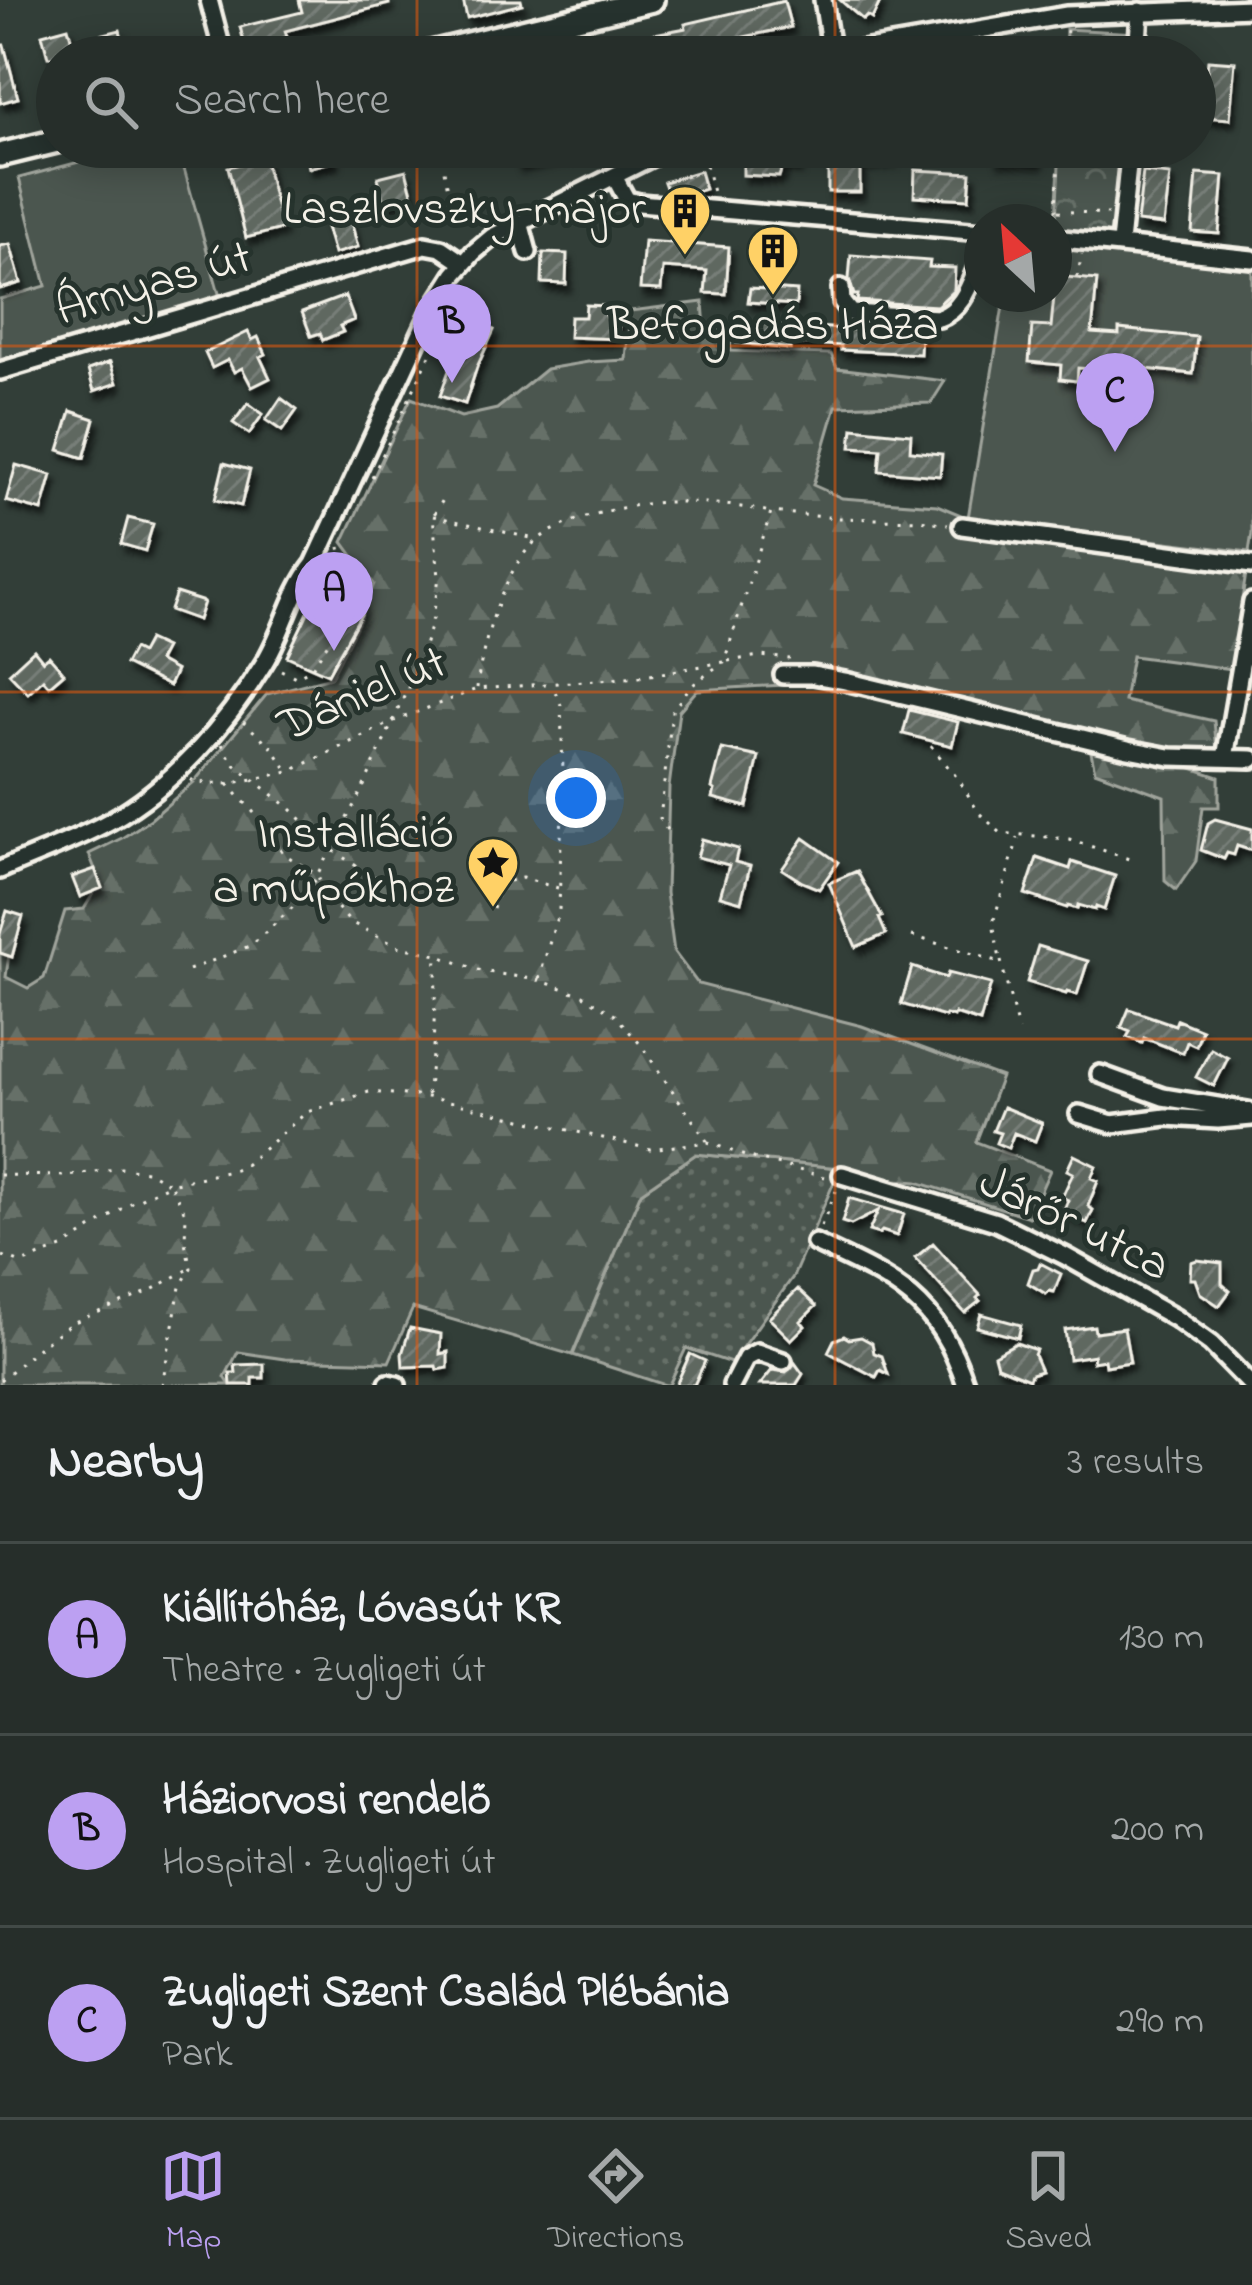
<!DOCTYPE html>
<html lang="en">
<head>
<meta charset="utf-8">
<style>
	body { margin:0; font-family:"Indie Flower",sans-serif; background:#2e3632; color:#f1f3f6 }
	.compass { position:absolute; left:964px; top:204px; width:108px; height:108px; border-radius:50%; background:#262e2a; box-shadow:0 6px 30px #0003; rotate:334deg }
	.you { position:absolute; left:576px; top:798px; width:42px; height:42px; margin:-30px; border:9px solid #fff; border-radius:50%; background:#1a73e8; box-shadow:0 0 0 18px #1a73e833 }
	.badge { display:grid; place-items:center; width:78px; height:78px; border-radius:50%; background:#bca0f2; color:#111; font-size:39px; font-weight:700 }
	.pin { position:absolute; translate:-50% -99px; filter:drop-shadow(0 3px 6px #0008) }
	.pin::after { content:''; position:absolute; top:63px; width:42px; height:36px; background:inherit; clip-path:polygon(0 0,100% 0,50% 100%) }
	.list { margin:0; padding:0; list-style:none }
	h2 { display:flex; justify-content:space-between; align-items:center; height:156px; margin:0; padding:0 48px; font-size:51px }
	h2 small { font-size:39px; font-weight:400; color:#a4a8a8 }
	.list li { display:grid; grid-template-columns:78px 1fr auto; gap:36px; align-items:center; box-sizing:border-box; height:192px; padding:0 48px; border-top:3px solid #424a47 }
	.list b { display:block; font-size:45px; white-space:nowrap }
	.list p { margin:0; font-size:39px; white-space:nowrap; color:#a4a8a8 }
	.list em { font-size:39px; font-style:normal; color:#a4a8a8 }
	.icon { flex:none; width:66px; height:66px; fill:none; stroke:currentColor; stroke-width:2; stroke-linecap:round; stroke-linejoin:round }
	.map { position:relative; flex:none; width:1252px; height:1385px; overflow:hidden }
	.search { position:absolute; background:#262e2a; box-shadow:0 6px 30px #0003; left:36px; right:36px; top:36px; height:132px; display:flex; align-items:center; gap:30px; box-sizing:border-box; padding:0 42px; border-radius:66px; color:#a4a8a8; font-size:45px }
	.sheet { height:732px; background:#262e2a }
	nav { display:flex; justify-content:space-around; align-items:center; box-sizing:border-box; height:168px; border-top:3px solid #424a47; background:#262e2a; font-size:33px; color:#a4a8a8 }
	nav a { display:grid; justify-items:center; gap:6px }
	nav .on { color:#bca0f2 }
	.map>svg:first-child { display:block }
</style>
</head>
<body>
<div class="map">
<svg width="1252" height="1385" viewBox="0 0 1252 1385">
	<defs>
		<pattern id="grass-dots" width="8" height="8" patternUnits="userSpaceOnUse" patternTransform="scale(3)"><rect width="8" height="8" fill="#4c564f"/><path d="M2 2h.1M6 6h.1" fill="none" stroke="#666f68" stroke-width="1.8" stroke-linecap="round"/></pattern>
		<pattern id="forest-firs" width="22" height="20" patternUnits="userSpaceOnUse" patternTransform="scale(3)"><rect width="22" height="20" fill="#4c564f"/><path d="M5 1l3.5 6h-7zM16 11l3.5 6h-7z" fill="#666f68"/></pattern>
		<pattern id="park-crowns" width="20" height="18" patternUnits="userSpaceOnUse" patternTransform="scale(3)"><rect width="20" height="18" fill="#4c564f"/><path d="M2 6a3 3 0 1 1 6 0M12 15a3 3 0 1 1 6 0" fill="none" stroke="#666f68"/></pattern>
		<pattern id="building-hatch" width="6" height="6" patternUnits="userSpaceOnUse" patternTransform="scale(3)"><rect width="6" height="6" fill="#5f6861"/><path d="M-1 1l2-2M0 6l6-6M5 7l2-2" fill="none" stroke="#777e78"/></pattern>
		<filter id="shadow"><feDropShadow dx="4" dy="7" stdDeviation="3" flood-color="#0009"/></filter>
	</defs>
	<rect width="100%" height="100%" fill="#323e38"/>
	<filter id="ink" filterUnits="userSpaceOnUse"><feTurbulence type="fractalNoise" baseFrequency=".00833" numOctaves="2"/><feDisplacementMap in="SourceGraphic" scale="24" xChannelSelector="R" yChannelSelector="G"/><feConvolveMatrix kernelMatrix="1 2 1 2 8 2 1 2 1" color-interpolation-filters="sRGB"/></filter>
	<g filter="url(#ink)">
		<path fill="url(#grass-dots)" stroke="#a0a49c" stroke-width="3" d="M696 1154 840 1168 793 1277 731 1363 686 1348 669 1385H665L573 1355 641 1192Z"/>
		<path fill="url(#forest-firs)" stroke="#a0a49c" stroke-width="3" d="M703 302 705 329 729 328 731 351 831 354 837 368 945 381 931 403 836 406 813 485 842 498 937 505 968 518 1249 552 1232 669 1132 656 1124 701 1214 721 1217 750 1194 752 1192 768 1219 777V807H1203L1196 861 1176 890 1165 881 1164 796 1095 771 1087 733 835 682 697 690 679 711 669 787 666 893 674 952 698 984 862 1026 1001 1077 976 1142 1050 1170 1029 1217 917 1182 860 1177 840 1168 696 1154 641 1192 572 1355 413 1308 389 1362 285 1359 238 1352 225 1377 230 1385H0V944L9 954 6 977 28 988 44 978 65 911 84 909 100 882 89 854 122 838 151 819 194 782 267 694 331 677 359 622 374 584 343 542 411 398 461 417 497 409 546 369 588 362 626 360 630 311Z"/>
		<path fill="url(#park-crowns)" stroke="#a0a49c" stroke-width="3" d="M1066 29 1135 33 1134 57H1065Z
			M1060 147H1127L1120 243 1055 238Z"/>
		<path fill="#4c564f" stroke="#a0a49c" stroke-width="3" d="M135 147H178L220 297 0 360V299L46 286 19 178Z
			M1054 247 1252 269V533L1249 552 968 518 1005 294H1054Z"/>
		<path fill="url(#building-hatch)" stroke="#f4f1e8" stroke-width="3" filter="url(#shadow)" d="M299 0H389V4L285 31 287 37 277 40 281 57H259L256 46 246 49 240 27 302 12Z
			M463 0H521L522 4 467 18Z
			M840 0H881L872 19 867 16 863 20Z
			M784 1 791 27 673 52 674 57H642L641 54 631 56 628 39 686 28 685 24Z
			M68 27 72 42 120 30 127 57H48L42 34Z
			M0 45H4L18 98 0 103Z
			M1208 60 1235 62 1230 119 1203 117Z
			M304 147H331L335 161 309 168Z
			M514 147H574V152L518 165Z
			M766 147H798L797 166 783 164 779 177 743 175V164L753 165 754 152 766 153Z
			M843 147H890L891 159 860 163V192H828V163H843Z
			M995 147H1039L1038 161 995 158Z
			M264 158 282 229 246 238 228 167Z
			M406 170 413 197 384 204 378 177Z
			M915 170 971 173 969 199 914 196Z
			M700 171 705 189 686 195 668 193 664 182Z
			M1143 172 1170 175 1164 225 1137 222Z
			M1197 174 1224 176 1219 234 1192 232Z
			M345 200 358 247 334 254 320 207Z
			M644 241 729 247 726 294 705 293 707 271 663 268 661 290 640 289Z
			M10 244 21 283 0 289V246Z
			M543 253 567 254 566 284 542 283Z
			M851 255 930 261 929 267 955 268 954 290 937 306 857 301 858 295H854L849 279Z
			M1056 276 1097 280 1092 333 1119 335V329L1197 337 1193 374 1108 365V370L1078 368 1077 381 1060 379 1061 365 1029 362 1032 326 1051 327Z
			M750 288 797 291 796 305 748 302Z
			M345 296 354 320 340 326 343 332 323 340 320 333 311 336 302 312Z
			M586 305 606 306V317L619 318 618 339 569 337 570 317H585Z
			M472 320 494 330 477 367 465 404 440 396 453 359Z
			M739 322 921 334 920 354 841 350V346L790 343V349L737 343Z
			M248 332 252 340 258 337 266 354 260 357 270 378 252 387 242 368 234 372 228 360 212 368 205 353Z
			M110 362 117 383 94 391 88 370Z
			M281 398 297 410 282 431 266 420Z
			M248 403 263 414 249 434 233 423Z
			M71 411 95 419 84 458 59 450Z
			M853 428 911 434 910 451 942 454 940 476 879 471 881 449 851 447Z
			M224 463 250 470 241 506 215 500Z
			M16 465 52 475 42 511 6 501Z
			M128 518 153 524 145 551 121 544Z
			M337 568 346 572 349 583 343 595 361 602V614L328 674 287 656 327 573Z
			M176 593 204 602 198 620 170 610Z
			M148 640 165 648 158 661 176 671 169 686 125 664 133 649 141 653Z
			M34 650 43 661 49 656 64 673 49 686 43 679 28 693 9 673Z
			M909 710 958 722 952 746 903 734Z
			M722 749 759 757 747 807 713 798 715 790 712 788Z
			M1215 819 1252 829V851L1237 846 1234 855 1227 853 1224 859 1201 850 1208 823Z
			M804 838 838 862 819 889 802 882 782 869Z
			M702 839 738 849 735 862 750 866 741 902 720 896 729 865 697 857Z
			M1037 858 1070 869 1072 862 1115 876 1104 910 1096 907 1095 910 1078 905 1077 909 1068 906 1067 908 1025 894Z
			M95 869 102 888 80 897 72 877Z
			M857 871 882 917 879 918 886 934 856 947 829 883Z
			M7 911 23 916 12 957 0 953V934Z
			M1038 946 1088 961 1077 995 1067 992 1066 994 1027 982Z
			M912 967 946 978 948 973 991 984 980 1022 955 1014 954 1017 946 1015 945 1017 901 1004Z
			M1129 1009 1175 1025 1177 1020 1202 1030 1196 1046 1187 1042 1183 1053 1144 1038 1142 1043 1127 1037 1130 1032 1121 1028Z
			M1211 1049 1228 1058 1214 1086 1196 1077Z
			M1003 1107 1042 1123 1035 1141 1014 1133 1008 1148 996 1143 1000 1133 993 1131Z
			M1074 1155 1096 1166 1091 1178 1098 1181 1088 1206 1093 1210 1087 1223 1063 1212 1068 1200 1062 1197 1073 1173 1067 1170Z
			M849 1198 904 1214 897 1236 882 1231 879 1234 869 1231 878 1211 851 1225 842 1222Z
			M933 1243 980 1295 977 1298 980 1301 965 1313 915 1258Z
			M1197 1260 1222 1263V1284L1230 1291 1219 1306 1200 1293 1195 1279H1190L1191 1262Z
			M1040 1263 1061 1274 1054 1292 1049 1291 1046 1294 1028 1283 1033 1269 1038 1268Z
			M798 1289 816 1306 801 1321 805 1326 791 1340 769 1318Z
			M981 1314 1021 1325 1018 1338 977 1327Z
			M1094 1326 1095 1332 1124 1328 1130 1362 1105 1366 1104 1360 1093 1362 1094 1355 1069 1359 1065 1330Z
			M410 1328 441 1334 440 1354 448 1352V1368L437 1370 436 1366 403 1367 402 1354Z
			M844 1336 849 1339 861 1337 872 1343 874 1353 882 1356 888 1374 880 1370 876 1377 828 1352 834 1340Z
			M1016 1343 1036 1350 1034 1355 1041 1371 1031 1374 1029 1379 997 1366 994 1355Z
			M690 1354 705 1361 694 1385H676Z
			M795 1363 803 1374 796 1385H760L772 1370 786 1372Z
			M264 1364V1378H253V1385H231L230 1373H236L235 1365Z"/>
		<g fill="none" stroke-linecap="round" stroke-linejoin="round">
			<g stroke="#f4f1e8" stroke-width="24">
				<path id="minor" d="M209 0 224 57
					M823 0 832 55
					M821 57 1067 15 1252 8
					M1137 57 1140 11
					M614 176 627 200 639 203 982 232
					M520 222 528 252
					M1054 238 1252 259
					M1120 243 1130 147
					M841 288 842 302 851 313 939 318C965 309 971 279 982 256
					M0 371 425 245 441 248 463 263
					M962 526 1252 565
					M783 675H813L845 681 1128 749 1170 757 1252 759
					M1225 758 1252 602
					M0 870C36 854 76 840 110 821 174 785 226 725 264 663 284 631 290 594 314 564L430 313 454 275 473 253 492 237 672 147
					M1100 1074 1163 1097 1248 1111
					M1079 1114 1112 1124 1166 1117 1218 1120 1252 1117
					M842 1175 996 1222 1065 1256 1175 1318 1211 1344 1251 1385
					M815 1243C892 1279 937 1297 966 1385
					M388 1385V1383L397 1385
					M732 1385 746 1358 757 1352 783 1361"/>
			</g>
			<g stroke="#f4f1e8" stroke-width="30">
				<path id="major" d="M414 57 652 0
					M0 155 57 141"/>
			</g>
			<path stroke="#f4f1e8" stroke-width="3" stroke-dasharray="3 9" stroke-linecap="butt" d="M1065 57 1067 29
				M439 147 456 226
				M703 153 713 192
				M1058 211 1108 214
				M1055 223 1060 147
				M1077 278 1082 254
				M372 477 450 313
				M433 516 535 539
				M728 661 760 656 790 659
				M281 670 296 677 311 669 334 634 353 589 350 563 342 557 340 547
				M477 688C481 647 504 568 535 542 563 518 632 503 668 502 703 501 738 506 771 512
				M243 722 270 745 288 770
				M222 744 233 763 291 809 331 849 371 876 430 884
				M931 746 959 780 979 813 1001 833 1069 839 1135 861
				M191 779 194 782 228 784 289 772 394 721 477 689 639 677 724 662 771 512 837 518 920 520 948 524
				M228 784 255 814 284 854 317 875 328 897 350 922 397 946 437 955 481 971 538 980 583 995 615 1015 641 1045 707 1141
				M667 830 660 819 672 711 690 687 719 665
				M493 909 500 883 522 878 558 888
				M912 936 997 961 1000 959 993 923 1018 838
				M1001 961 1018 1031
				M189 970 252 945 307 894 363 788 416 670 433 618 439 577 433 516 446 495
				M539 979 559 910 563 770 561 705 553 687
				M427 1095 433 1048 437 955
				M0 1175 69 1176 121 1168 147 1171 170 1184 131 1203 62 1248 21 1263 0 1255
				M821 1226 836 1191
				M0 1380 49 1339 72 1323 148 1292 189 1269
				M162 1385 180 1287 191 1268 185 1242 186 1214 170 1184 240 1169 307 1112 369 1092 427 1097 650 1149 708 1142 742 1155 825 1177"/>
			<use href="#minor" stroke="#26332d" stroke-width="15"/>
			<use href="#major" stroke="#26332d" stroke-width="21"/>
		</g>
	</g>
	<path fill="none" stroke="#e8590c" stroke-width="3" stroke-opacity="0.55" d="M417 0V57M835 0V57M417 147V1385M835 147V1385M0 346H1252M0 692H1252M0 1039H1252"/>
	<defs>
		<g id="building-pin" transform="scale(2.7)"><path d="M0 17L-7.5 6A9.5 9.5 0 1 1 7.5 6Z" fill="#ffd166" stroke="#26332d"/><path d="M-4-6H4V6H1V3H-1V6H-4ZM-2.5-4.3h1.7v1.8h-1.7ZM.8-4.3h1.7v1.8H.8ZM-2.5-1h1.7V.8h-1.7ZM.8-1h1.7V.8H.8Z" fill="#111"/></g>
		<g id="sight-pin" transform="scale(2.7)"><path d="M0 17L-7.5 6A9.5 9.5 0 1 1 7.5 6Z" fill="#ffd166" stroke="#26332d"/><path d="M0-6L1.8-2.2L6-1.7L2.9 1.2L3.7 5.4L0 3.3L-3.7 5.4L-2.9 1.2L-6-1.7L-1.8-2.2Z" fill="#111"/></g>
	</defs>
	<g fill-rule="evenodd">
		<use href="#building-pin" x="685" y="211"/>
		<use href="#building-pin" x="773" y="251"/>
		<use href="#sight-pin" x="493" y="863"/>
	</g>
	<g text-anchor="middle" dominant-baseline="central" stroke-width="10" stroke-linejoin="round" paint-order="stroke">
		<g font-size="48" fill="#f4f1e8" stroke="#26332d" text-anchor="end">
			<text x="646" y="211">Laszlovszky-major</text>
			<text x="773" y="327" text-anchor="middle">Befogadás Háza</text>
			<text x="454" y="835">Installáció<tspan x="454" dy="55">a műpókhoz</tspan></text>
		</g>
		<g font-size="48" fill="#f4f1e8" stroke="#26332d">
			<text transform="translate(154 285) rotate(-16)">Árnyas út</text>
			<text transform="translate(363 696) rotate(-23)">Dániel út</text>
			<text transform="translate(1074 1225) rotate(26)">Járőr utca</text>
		</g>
	</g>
</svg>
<svg class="compass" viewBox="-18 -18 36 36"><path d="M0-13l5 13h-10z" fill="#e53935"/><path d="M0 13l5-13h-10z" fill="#a4a8a8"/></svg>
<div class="you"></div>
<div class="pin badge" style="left:334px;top:651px">A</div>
<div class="pin badge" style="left:452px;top:383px">B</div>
<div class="pin badge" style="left:1115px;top:452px">C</div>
<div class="search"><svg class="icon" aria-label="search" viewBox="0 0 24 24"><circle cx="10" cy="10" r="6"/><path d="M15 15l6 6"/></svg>Search here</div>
</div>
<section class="sheet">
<h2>Nearby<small>3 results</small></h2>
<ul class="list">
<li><span class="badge">A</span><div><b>Kiállítóház, Lóvasút KR</b><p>Theatre · Zugligeti út</p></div><em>130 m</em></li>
<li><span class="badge">B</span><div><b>Háziorvosi rendelő</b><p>Hospital · Zugligeti út</p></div><em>200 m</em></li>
<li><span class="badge">C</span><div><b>Zugligeti Szent Család Plébánia</b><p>Park</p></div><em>290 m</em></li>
</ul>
</section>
<nav>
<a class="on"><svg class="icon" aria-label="map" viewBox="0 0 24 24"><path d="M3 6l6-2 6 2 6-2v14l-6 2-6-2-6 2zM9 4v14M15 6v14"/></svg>Map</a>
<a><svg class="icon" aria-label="directions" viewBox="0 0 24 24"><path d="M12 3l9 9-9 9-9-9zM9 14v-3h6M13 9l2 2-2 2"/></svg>Directions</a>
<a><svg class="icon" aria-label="saved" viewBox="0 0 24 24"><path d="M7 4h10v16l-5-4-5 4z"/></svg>Saved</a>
</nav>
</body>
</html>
